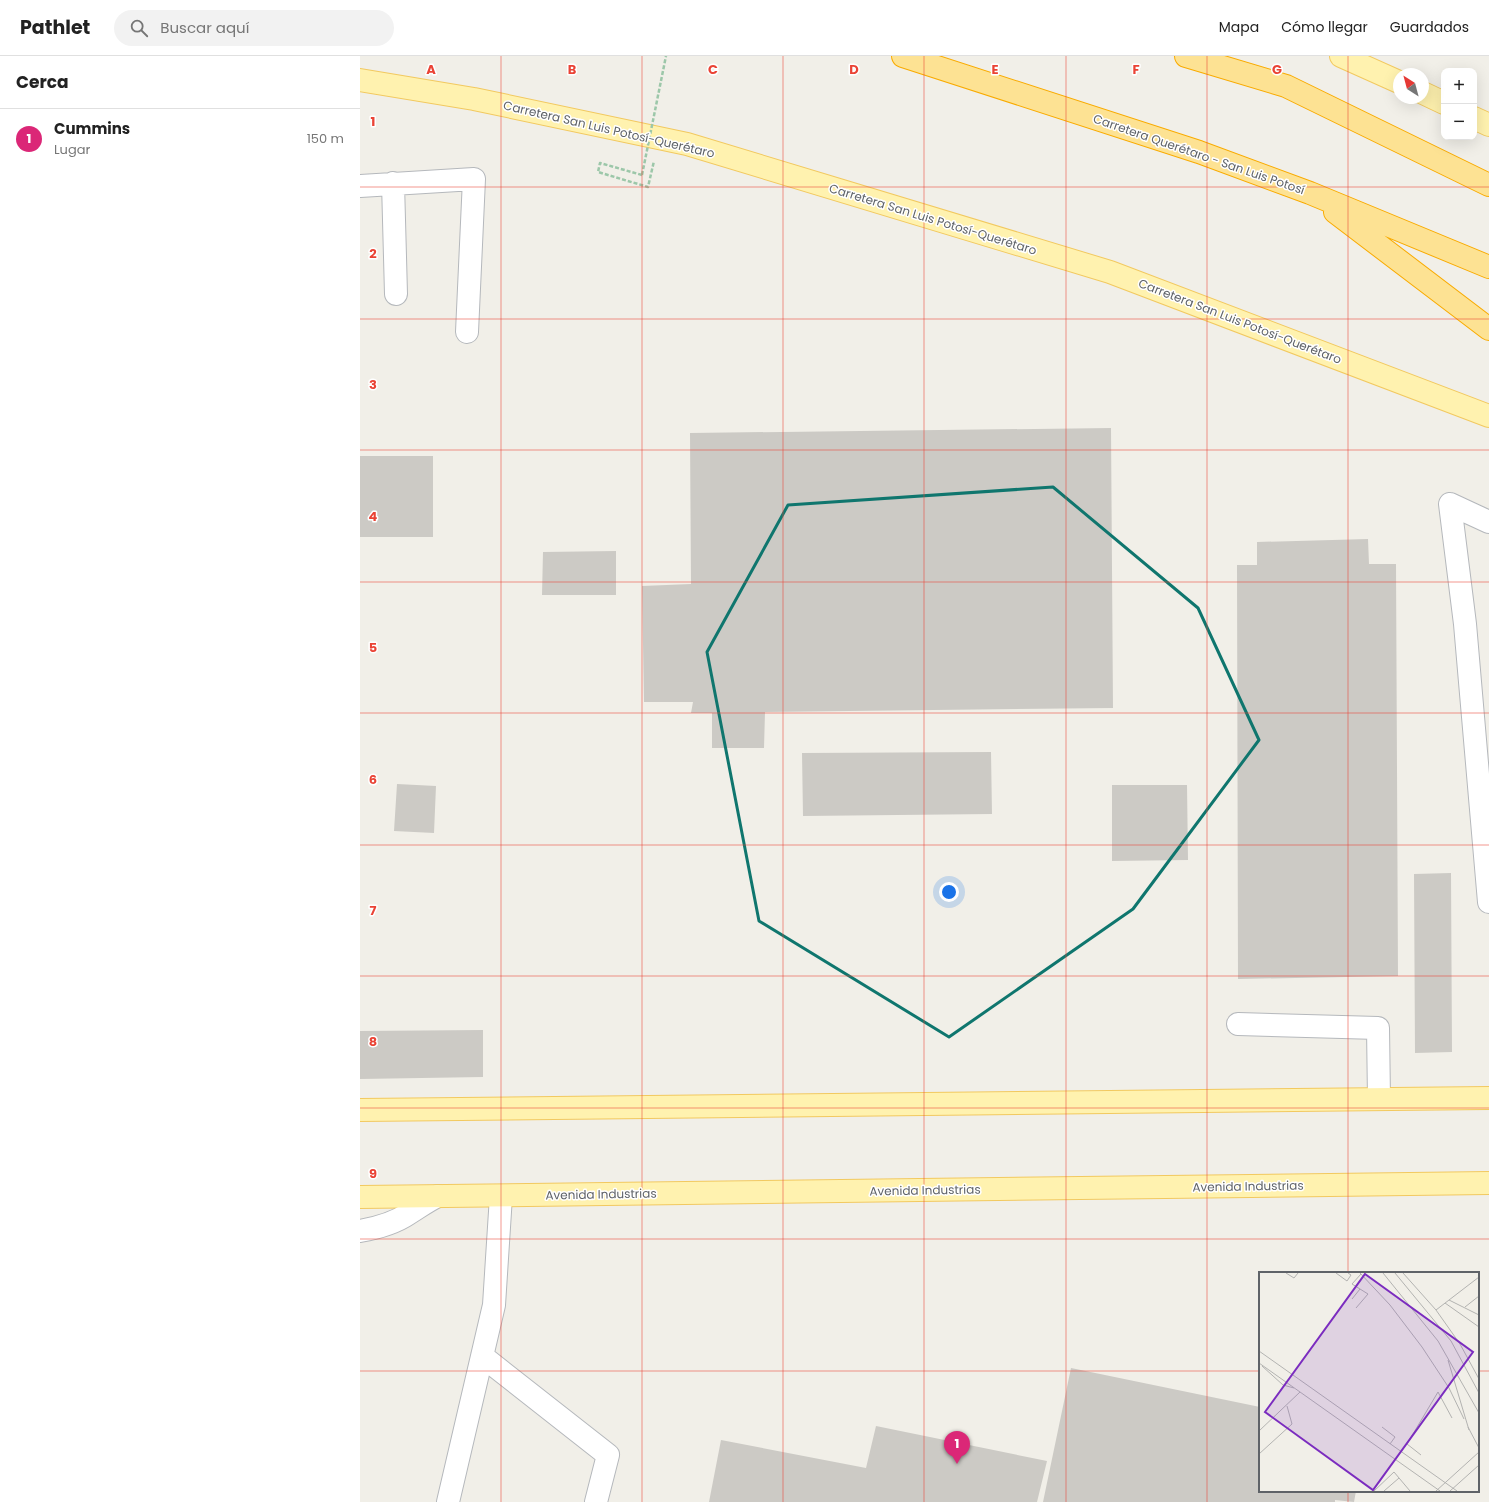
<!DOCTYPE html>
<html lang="es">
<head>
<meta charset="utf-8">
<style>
	body { margin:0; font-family:Poppins,sans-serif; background:#f2f2f2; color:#222 }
	.controls { position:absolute; right:12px; top:12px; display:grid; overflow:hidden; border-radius:8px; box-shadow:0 4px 16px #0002 }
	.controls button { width:36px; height:36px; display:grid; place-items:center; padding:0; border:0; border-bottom:1px solid #e0e0e0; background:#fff; color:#222; font:20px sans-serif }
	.compass { position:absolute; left:1033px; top:12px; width:36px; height:36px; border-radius:50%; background:#fff; box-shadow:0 4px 16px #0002; rotate:324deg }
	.you { position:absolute; left:589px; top:836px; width:14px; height:14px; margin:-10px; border:3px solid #fff; border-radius:50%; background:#1a73e8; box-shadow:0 0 0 6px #1a73e833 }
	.badge { display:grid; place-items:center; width:26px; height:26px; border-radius:50%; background:#db2777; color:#fff; font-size:13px; font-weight:700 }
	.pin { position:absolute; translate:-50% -33px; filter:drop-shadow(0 1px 2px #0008) }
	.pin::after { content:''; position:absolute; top:21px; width:14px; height:12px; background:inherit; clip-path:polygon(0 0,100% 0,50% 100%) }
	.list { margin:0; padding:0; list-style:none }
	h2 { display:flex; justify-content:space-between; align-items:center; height:52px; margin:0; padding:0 16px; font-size:17px }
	h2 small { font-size:13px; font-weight:400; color:#767676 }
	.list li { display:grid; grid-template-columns:26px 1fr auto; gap:12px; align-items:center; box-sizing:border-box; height:60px; padding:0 16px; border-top:1px solid #e0e0e0 }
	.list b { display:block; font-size:15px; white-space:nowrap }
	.list p { margin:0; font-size:13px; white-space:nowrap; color:#767676 }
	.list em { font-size:13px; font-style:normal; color:#767676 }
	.icon { flex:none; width:22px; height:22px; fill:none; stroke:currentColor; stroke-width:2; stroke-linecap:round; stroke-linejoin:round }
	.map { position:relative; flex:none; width:1129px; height:1446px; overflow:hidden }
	header { display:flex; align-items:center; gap:24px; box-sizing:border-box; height:56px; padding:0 20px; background:#fff; border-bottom:1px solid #e0e0e0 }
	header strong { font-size:19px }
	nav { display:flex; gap:22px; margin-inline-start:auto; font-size:14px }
	.search { width:280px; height:36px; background:#f2f2f2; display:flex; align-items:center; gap:10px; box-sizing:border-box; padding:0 14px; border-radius:22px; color:#767676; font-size:15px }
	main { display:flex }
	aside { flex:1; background:#fff }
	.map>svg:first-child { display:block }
</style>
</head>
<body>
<header>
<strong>Pathlet</strong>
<div class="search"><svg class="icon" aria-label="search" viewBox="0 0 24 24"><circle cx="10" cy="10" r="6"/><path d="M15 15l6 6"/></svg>Buscar aquí</div>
<nav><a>Mapa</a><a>Cómo llegar</a><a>Guardados</a></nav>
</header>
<main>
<aside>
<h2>Cerca<small></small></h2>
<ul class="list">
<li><span class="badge">1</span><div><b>Cummins</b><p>Lugar</p></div><em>150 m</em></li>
</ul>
</aside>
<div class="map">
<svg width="1129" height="1446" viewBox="0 0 1129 1446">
	<rect width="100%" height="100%" fill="#f1efe8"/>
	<path fill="#cccac5" d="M751 372 753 652 405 656 404 692H352V657H331L333 646H284L282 530 331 528 330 377Z
		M0 400H73V481H0Z
		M1008 483 1009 508H1036L1038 920 878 923 877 509H897V486Z
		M256 495V539H182L183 496Z
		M631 696 632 758 443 760 442 697Z
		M37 728 76 730 74 777 34 775Z
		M752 729H827L828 804 752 805Z
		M1091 817 1092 996 1055 997 1054 818Z
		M123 974V1021L0 1023V975Z
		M711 1312 900 1351V1435H996L994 1446 975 1444V1446H683Z
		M516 1370 687 1405 677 1446H349L361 1384 506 1412Z"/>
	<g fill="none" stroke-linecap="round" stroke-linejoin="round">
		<g stroke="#b5b8bc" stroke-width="24">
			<path id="minor" d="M33 127 36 238
				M0 130 114 123 107 276
				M1090 448 1105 568 1129 846
				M1090 448 1129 466
				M878 968 1018 972 1019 1043
				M0 1175C17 1172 33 1168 48 1158 58 1152 67 1145 78 1140
				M122 1300 248 1399 236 1446
				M88 1446 134 1249 141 1140"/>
		</g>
		<g stroke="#f2c960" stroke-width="24">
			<path id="major" d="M981 0 1039 26
				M0 24 114 43 327 88 750 216 1129 360
				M1063 37 1084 47
				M1114 62 1129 69
				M0 1054 1129 1042
				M0 1141 1129 1127"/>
		</g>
		<g stroke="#f9ab00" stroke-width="24">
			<path id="highway" d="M543 0 839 96 950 137 1129 211
				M826 0 926 30 1129 129
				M975 156 1129 273"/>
		</g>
		<path stroke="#9cc7a9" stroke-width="2.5" stroke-dasharray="4 2" stroke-linecap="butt" d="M282 119 240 107 238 116 288 131 294 105"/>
		<use href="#minor" stroke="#fff" stroke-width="22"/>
		<use href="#major" stroke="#fff2af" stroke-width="22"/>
		<use href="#highway" stroke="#fde293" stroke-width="22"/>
		<path stroke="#9cc7a9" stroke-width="2.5" stroke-dasharray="4 2" stroke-linecap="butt" d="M282 119 306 0"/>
	</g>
	<path fill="none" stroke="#0f766e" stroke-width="3" stroke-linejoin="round" d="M693 431 838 552 899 684 773 853 589 981 399 865 347 596 428 449Z"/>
	<path fill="none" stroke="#ea4335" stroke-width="1" stroke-opacity="0.55" d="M141 0V1446M282 0V1446M423 0V1446M564 0V1446M706 0V1446M847 0V1446M988 0V1217M0 131H1129M0 263H1129M0 394H1129M0 526H1129M0 657H1129M0 789H1129M0 920H1129M0 1052H1129M0 1183H1129M0 1315H900M1118 1315H1129M988 1435V1446"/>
	<g text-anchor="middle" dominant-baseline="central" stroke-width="3" stroke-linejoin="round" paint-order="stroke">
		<g font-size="12" fill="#5f6368" stroke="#fff">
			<text transform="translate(249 73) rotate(13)">Carretera San Luis Potosí-Querétaro</text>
			<text transform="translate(839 98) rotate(19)">Carretera Querétaro - San Luis Potosí</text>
			<text transform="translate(573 163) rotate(17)">Carretera San Luis Potosí-Querétaro</text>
			<text transform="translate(880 265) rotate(21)">Carretera San Luis Potosí-Querétaro</text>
			<text transform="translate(888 1130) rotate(-1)">Avenida Industrias</text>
			<text transform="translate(565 1134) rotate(-1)">Avenida Industrias</text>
			<text transform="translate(241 1138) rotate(-1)">Avenida Industrias</text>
		</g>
	</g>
	<g transform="translate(899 1216)">
		<rect width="220" height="220" fill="#f1efe8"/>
		<path fill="none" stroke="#b3b3b1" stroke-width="1" d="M27 1 35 6 39 1M77 1 88 9 92 3 89 1M101 1 131 33 163 75 190 116 205 147M124 1 179 69 220 141M136 1 192 69 220 121M144 1 177 38 201 72 220 107M93 27 101 17M190 28 220 43M186 31 220 55M206 35 220 24M97 36 109 22 93 12 102 2M177 38 220 5M0 79 198 219M189 88 210 158M0 91 181 219M3 94 24 113 35 116M179 120 193 146M123 155 136 165 131 172M209 155 220 176M0 159 41 120M0 182 33 152 28 134M162 183 148 172 179 120M115 219 135 200 151 219M125 219 140 206M177 219 220 180M191 219 220 193"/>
		<path fill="#7b2cbf" fill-opacity="0.15" stroke="#7b2cbf" stroke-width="2" d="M106 2 214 80 114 218 6 140Z"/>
		<rect width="220" height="220" fill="none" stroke="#5f6368" stroke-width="2"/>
	</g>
	<g font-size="13" text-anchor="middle" font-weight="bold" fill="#ea4335" stroke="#fff" stroke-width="3" stroke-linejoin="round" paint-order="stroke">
		<text x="71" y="18">A</text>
		<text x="212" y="18">B</text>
		<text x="353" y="18">C</text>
		<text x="494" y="18">D</text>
		<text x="635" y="18">E</text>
		<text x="776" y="18">F</text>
		<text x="917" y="18">G</text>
		<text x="13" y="70">1</text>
		<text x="13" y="202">2</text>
		<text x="13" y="333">3</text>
		<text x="13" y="465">4</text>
		<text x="13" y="596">5</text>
		<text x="13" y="728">6</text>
		<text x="13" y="859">7</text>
		<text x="13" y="990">8</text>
		<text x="13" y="1122">9</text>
	</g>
</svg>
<div class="controls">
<button>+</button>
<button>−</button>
</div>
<svg class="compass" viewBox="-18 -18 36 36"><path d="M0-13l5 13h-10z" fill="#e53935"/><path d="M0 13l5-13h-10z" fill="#767676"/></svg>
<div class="you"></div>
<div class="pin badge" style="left:597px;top:1408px">1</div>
</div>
</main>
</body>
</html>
